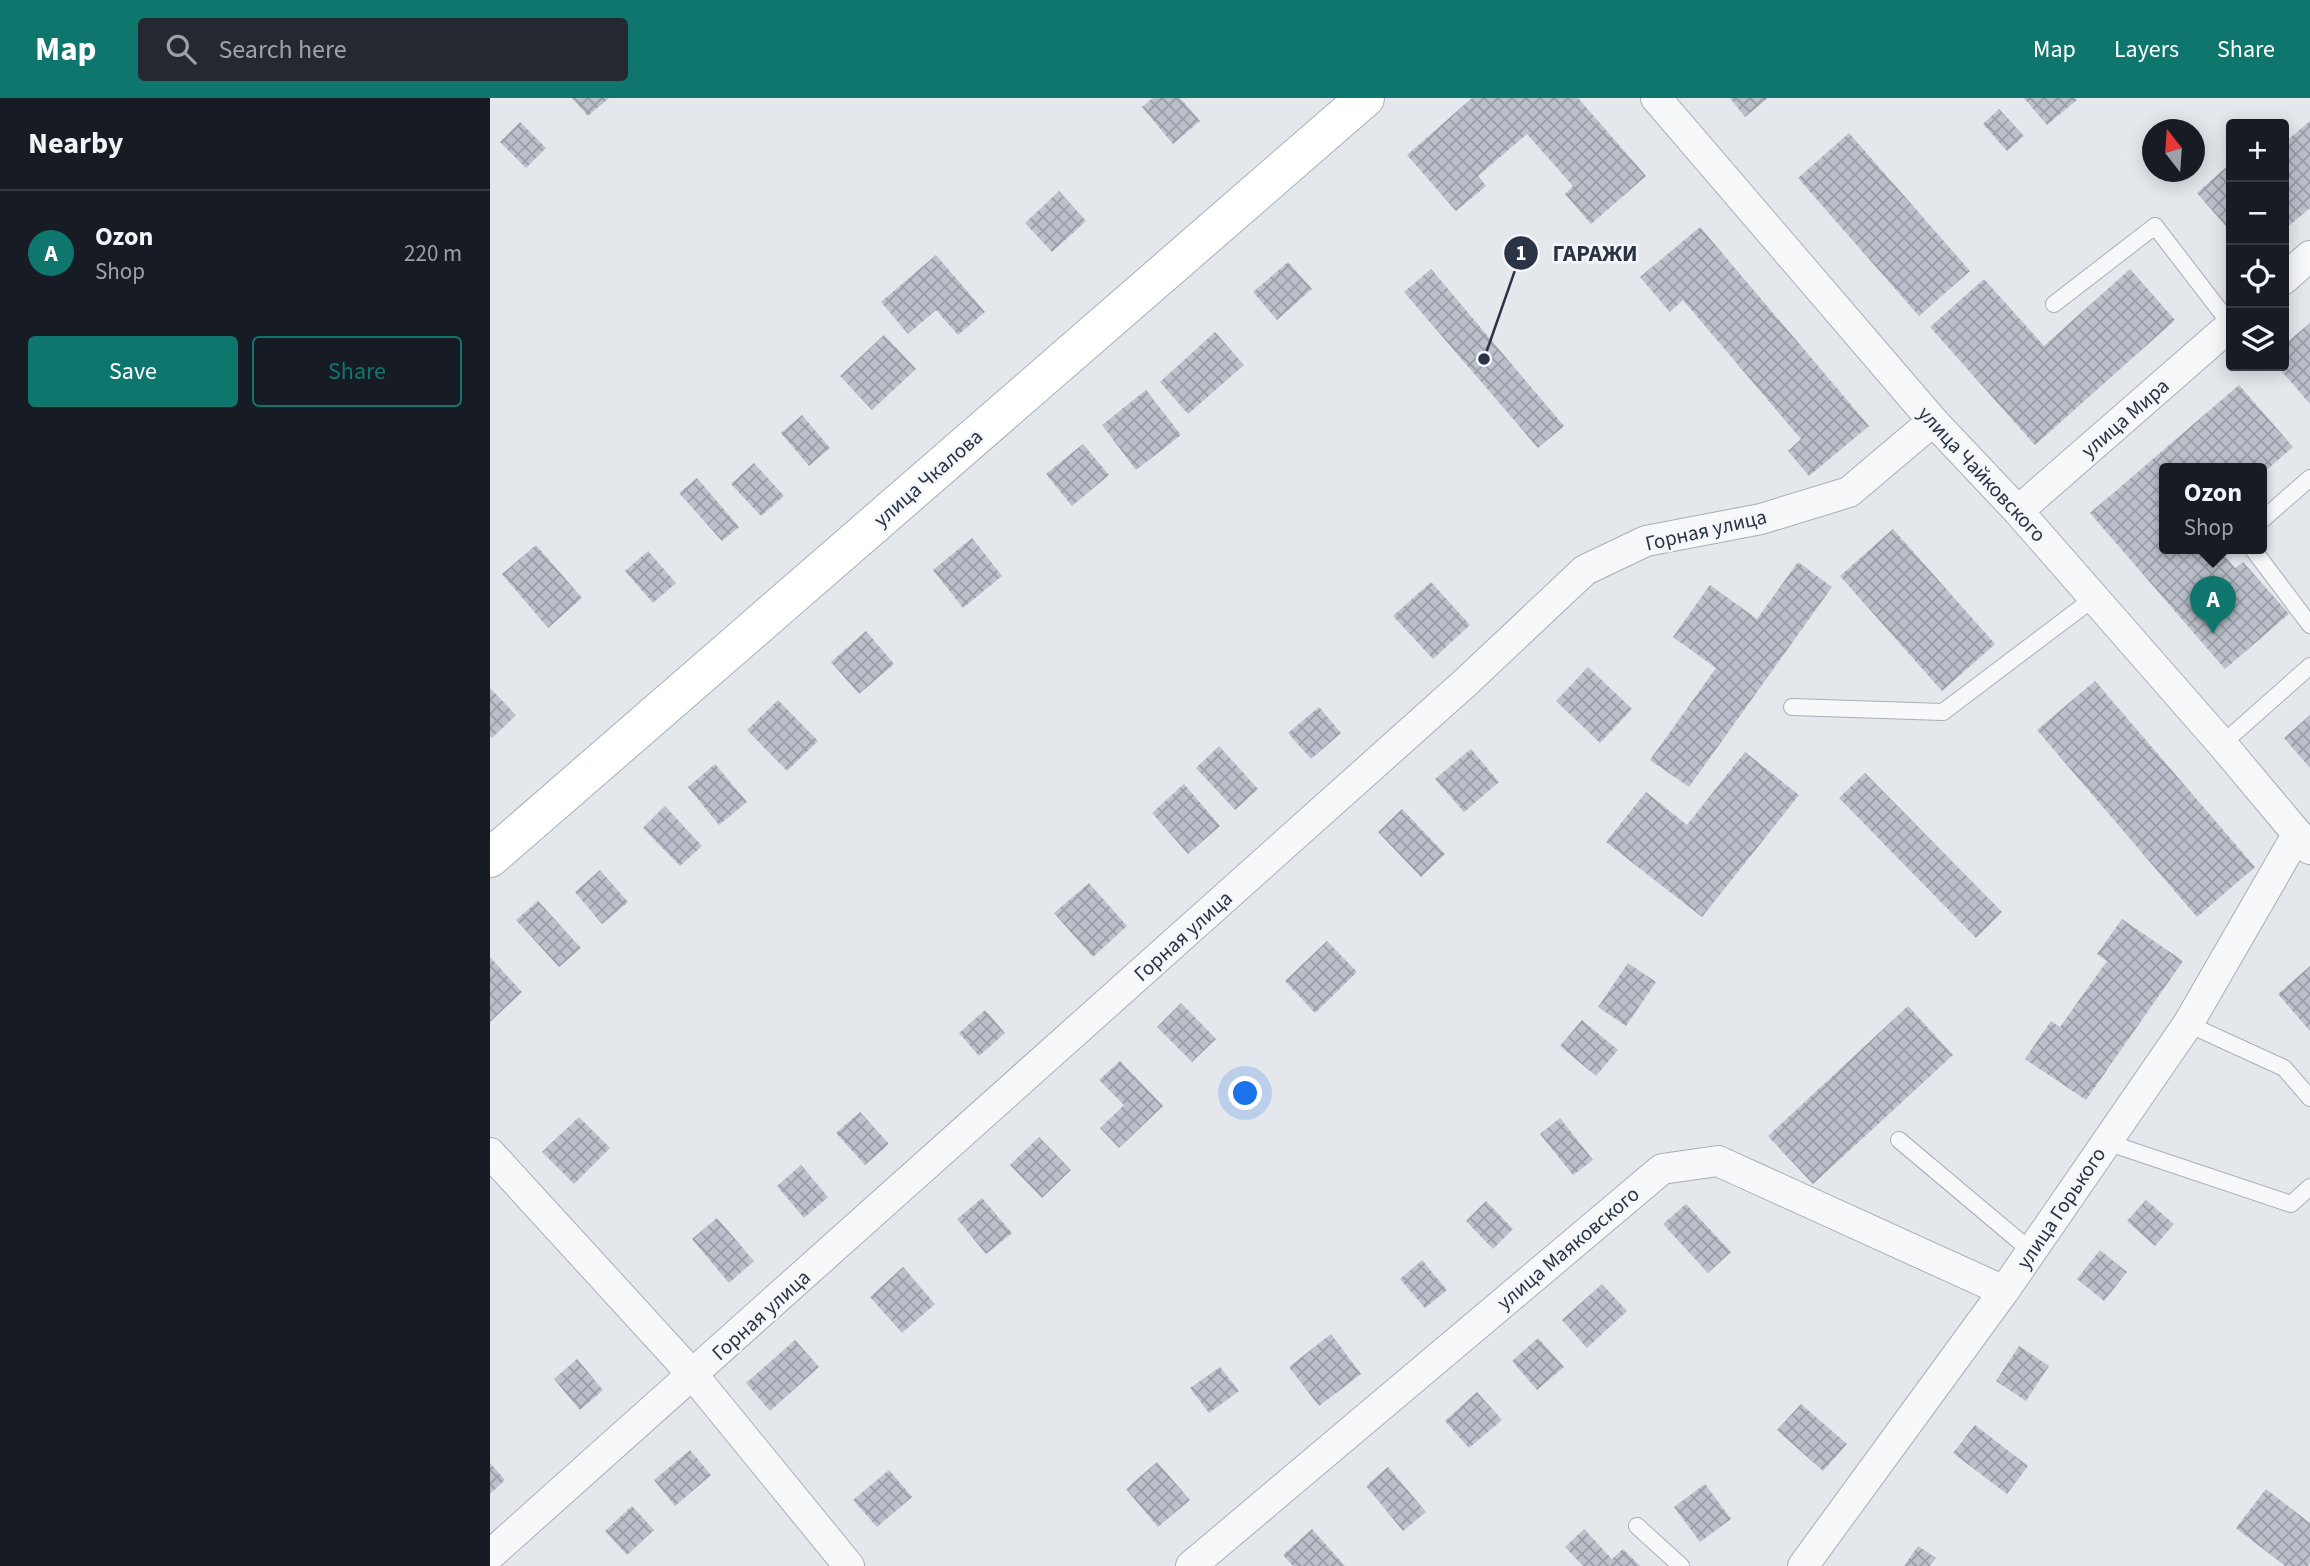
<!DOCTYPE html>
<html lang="en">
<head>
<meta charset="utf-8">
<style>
	body { margin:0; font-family:"Source Sans 3",sans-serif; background:#242831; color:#f1f3f6 }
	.controls { position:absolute; right:21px; top:21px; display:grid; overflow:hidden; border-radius:7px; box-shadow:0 4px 18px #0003 }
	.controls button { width:63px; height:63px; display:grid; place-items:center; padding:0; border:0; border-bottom:2px solid #363941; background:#171b24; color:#f1f3f6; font:35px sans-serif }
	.compass { position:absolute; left:1652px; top:21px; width:63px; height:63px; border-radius:50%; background:#171b24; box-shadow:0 4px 18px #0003; rotate:343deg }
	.you { position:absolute; left:756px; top:996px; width:24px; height:24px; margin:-18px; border:5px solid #fff; border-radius:50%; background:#1a73e8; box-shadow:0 0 0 10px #1a73e833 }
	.badge { display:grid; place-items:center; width:46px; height:46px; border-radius:50%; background:#0f766e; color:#fff; font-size:23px; font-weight:700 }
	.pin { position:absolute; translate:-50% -58px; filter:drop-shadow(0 2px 4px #0008) }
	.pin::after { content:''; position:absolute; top:37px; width:24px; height:21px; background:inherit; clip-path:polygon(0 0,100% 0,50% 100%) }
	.popup { position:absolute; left:1669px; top:365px; width:108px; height:91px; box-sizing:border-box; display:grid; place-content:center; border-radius:7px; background:#171b24; filter:drop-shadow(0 2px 5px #0005); font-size:23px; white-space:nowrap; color:#9ea1a6 }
	.popup b { font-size:26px; color:#f1f3f6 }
	.popup::after { content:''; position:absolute; left:50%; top:100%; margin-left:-14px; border:14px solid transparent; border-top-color:#171b24 }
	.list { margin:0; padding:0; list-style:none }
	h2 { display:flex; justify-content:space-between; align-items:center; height:91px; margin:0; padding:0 28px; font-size:30px }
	h2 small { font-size:23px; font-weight:400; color:#9ea1a6 }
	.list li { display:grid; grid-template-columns:46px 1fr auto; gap:21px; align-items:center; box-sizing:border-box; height:126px; padding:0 28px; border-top:2px solid #363941 }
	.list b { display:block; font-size:26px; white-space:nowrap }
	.list p { margin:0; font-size:23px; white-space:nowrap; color:#9ea1a6 }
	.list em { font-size:23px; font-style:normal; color:#9ea1a6 }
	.actions { display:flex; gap:14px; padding:21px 28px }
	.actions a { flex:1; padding:16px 0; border:2px solid #0f766e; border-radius:7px; text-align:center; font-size:24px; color:#0f766e }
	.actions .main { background:#0f766e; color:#fff }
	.icon { flex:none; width:38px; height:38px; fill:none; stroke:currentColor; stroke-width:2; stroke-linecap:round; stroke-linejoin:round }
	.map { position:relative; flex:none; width:1820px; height:1468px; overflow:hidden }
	header { display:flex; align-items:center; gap:42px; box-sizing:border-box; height:98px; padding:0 35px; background:#0f766e; color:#fff }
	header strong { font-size:33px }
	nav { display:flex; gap:38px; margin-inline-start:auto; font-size:24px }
	.search { width:490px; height:63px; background:#242831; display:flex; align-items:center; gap:18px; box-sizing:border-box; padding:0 24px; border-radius:7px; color:#9ea1a6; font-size:26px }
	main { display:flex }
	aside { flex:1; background:#171b24 }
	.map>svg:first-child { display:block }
</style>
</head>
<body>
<header>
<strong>Map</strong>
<div class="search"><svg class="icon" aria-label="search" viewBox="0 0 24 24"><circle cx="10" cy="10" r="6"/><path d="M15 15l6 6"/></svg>Search here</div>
<nav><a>Map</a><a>Layers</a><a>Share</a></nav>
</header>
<main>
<aside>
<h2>Nearby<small></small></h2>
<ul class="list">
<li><span class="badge">A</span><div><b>Ozon</b><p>Shop</p></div><em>220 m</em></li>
</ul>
<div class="actions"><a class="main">Save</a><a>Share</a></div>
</aside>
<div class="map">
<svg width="1820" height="1468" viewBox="0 0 1820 1468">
	<defs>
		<pattern id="building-cross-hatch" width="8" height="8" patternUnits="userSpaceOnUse" patternTransform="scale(1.75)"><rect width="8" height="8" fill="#bbc0ca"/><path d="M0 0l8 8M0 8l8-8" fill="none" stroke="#989da6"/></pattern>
	</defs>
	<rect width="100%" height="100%" fill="#e4e7ec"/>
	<path fill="url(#building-cross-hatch)" d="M82 0H119L98 18Z
		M663 0H690L710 23 683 46 652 9Z
		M982 0H1088L1156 78 1101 126 1075 96 1083 88 1037 36 988 78 996 88 966 113 917 57Z
		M1240 0H1278L1255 19Z
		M1534 0H1585L1587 2 1557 27Z
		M1509 11 1534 38 1517 53 1493 26Z
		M1820 23V110L1794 132V45Z
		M30 24 56 50 36 70 10 44Z
		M1359 35 1480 173 1429 218 1308 80Z
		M1741 65V134L1707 95Z
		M569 93 596 123 562 154 535 125Z
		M1210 129 1379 328 1319 378 1298 353 1311 341 1193 202 1180 214 1150 179Z
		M446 157 495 214 468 237 446 212 418 236 391 204Z
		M798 164 822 191 787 222 763 194Z
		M941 171 1074 328 1048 350 914 194Z
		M1640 171 1685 222 1545 347 1440 229 1494 181 1554 248Z
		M1820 225V306L1787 268H1794V247Z
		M725 234 754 267 698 316 670 284Z
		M394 237 426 271 382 312 350 278Z
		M1749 287 1803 349 1772 376V370H1674V450H1728L1745 470 1753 464 1799 516 1735 571 1600 415Z
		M656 292 691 337 646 372 612 327Z
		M312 317 340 350 319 368 291 335Z
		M593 346 619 377 582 408 556 376Z
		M264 365 294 398 271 418 241 386Z
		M207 380 249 429 232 443 189 395Z
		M1403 431 1505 546 1452 593 1350 478Z
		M482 440 512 478 473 510 443 472Z
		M46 447 92 500 58 530 12 476Z
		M158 453 186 485 163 505 135 473Z
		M1308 464 1342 489 1199 689 1160 662 1226 570 1183 539 1220 487 1267 521Z
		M941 484 980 527 943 561 903 518Z
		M376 533 404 566 369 596 341 564Z
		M1098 569 1142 611 1110 645 1066 603Z
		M1605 583 1765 769 1707 819 1547 632Z
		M0 590 26 617 2 640 0 638Z
		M288 602 328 643 297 673 257 632Z
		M829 609 851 635 821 661 798 635Z
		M1820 617V670L1794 640Z
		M729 648 768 691 745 712 706 670Z
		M981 651 1009 684 974 714 945 681Z
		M1255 654 1309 697 1212 819 1116 744 1156 694 1197 727Z
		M225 666 257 704 229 727 198 689Z
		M1375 675 1512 814 1486 840 1349 700Z
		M694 686 730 728 698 756 662 715Z
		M175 708 212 748 190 768 153 730Z
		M912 711 955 756 931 779 888 734Z
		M110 772 138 804 112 826 85 794Z
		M599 785 637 828 603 859 564 815Z
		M48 803 91 850 69 869 26 822Z
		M1632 821 1693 863 1596 1002 1535 961 1561 923 1570 929 1617 863 1607 856Z
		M837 843 867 874 825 915 795 883Z
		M0 859 32 894 0 924Z
		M1138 865 1166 884 1136 928 1108 909Z
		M1820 868V933L1788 896Z
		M691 905 726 941 702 964 667 929Z
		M1418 908 1463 957 1323 1086 1278 1038Z
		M495 912 515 935 489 958 469 935Z
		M1092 922 1128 952 1106 978 1070 948Z
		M630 963 673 1008 629 1050 610 1030 634 1007 609 982Z
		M370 1014 399 1046 375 1067 346 1035Z
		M89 1019 120 1050 84 1086 52 1054Z
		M1070 1020 1103 1062 1083 1077 1050 1036Z
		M549 1039 581 1072 552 1100 520 1067Z
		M311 1067 338 1099 314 1120 287 1088Z
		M492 1100 522 1135 496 1156 467 1121Z
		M1656 1102 1684 1126 1665 1148 1637 1123Z
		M996 1103 1023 1131 1003 1151 976 1123Z
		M1196 1106 1241 1154 1218 1175 1173 1126Z
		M227 1120 264 1163 239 1185 202 1141Z
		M1610 1152 1637 1174 1614 1203 1587 1181Z
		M932 1162 957 1192 935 1210 910 1181Z
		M413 1169 445 1206 412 1235 380 1199Z
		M1112 1186 1137 1213 1097 1250 1072 1222Z
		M841 1236 871 1276 829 1308 799 1269Z
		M1048 1240 1074 1269 1047 1292 1022 1263Z
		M305 1242 329 1269 280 1313 256 1285Z
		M1529 1248 1559 1268 1536 1303 1506 1283Z
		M87 1261 113 1292 90 1312 64 1281Z
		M730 1269 749 1293 719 1315 700 1290Z
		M987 1294 1012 1322 979 1350 955 1323Z
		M1311 1306 1357 1346 1333 1373 1287 1332Z
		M1485 1327 1538 1368 1517 1396 1463 1355Z
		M200 1352 221 1377 185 1408 164 1382Z
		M667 1364 700 1402 668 1429 636 1391Z
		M0 1365 15 1382 0 1396Z
		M898 1369 936 1414 913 1433 876 1388Z
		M399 1372 422 1399 387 1429 363 1402Z
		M1215 1386 1241 1421 1210 1444 1184 1409Z
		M1776 1391 1820 1425V1465L1818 1468H1795L1746 1430Z
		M142 1408 164 1432 137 1457 115 1433Z
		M822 1431 855 1468H803L793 1457Z
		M1094 1431 1122 1461 1133 1451 1150 1468H1093L1075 1449Z
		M1428 1448 1446 1460 1440 1468H1414Z"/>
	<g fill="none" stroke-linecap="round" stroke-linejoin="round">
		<g stroke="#a9aeb7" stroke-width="18">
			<path id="service" d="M1564 206 1665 128 1741 227
				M1772 422 1820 380
				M1762 450 1820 527
				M1302 609 1453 614 1604 500
				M1732 646 1820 568
				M1698 926 1794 970 1820 1000
				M1409 1042 1541 1153
				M1616 1044 1801 1106 1820 1089
				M1147 1428 1191 1468"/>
		</g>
		<g stroke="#a9aeb7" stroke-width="32">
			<path id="minor" d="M1166 0 1443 323 1528 413 1732 646 1820 751
				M1794 181 1820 158
				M1528 413 1741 227
				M0 1055 203 1277 359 1468
				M0 1457 975 585 1095 472 1156 443 1271 421 1359 394 1443 323
				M701 1468 1172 1071 1228 1063 1514 1193
				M1313 1468 1514 1193 1698 926 1807 737"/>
		</g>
		<g stroke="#a9aeb7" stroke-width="40">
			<path id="secondary" d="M0 760 875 0"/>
		</g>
		<use href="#service" stroke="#f7f8fa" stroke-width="16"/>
		<use href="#minor" stroke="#f7f8fa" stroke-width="30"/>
		<use href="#secondary" stroke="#fff" stroke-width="38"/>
	</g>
	<g text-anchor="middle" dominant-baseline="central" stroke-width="5" stroke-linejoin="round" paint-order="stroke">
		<g font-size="21" fill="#2b3445" stroke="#f4f6f9">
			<text transform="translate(1635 320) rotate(-41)">улица Мира</text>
			<text transform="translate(1492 376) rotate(47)">улица Чайковского</text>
			<text transform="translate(438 380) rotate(-41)">улица Чкалова</text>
			<text transform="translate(1216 432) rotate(-13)">Горная улица</text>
			<text transform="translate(693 838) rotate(-42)">Горная улица</text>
			<text transform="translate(1571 1110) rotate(-56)">улица Горького</text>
			<text transform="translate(1078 1150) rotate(-40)">улица Маяковского</text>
			<text transform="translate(271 1217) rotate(-42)">Горная улица</text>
		</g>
	</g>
	<path fill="none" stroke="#2b3445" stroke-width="2.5" d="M994 261L1031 155"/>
	<g fill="#2b3445" stroke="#f4f6f9" stroke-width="2.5">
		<circle cx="994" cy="261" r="7"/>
		<circle cx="1031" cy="155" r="18"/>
	</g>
	<g font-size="21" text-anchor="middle" font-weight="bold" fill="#fff">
		<text x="1031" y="162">1</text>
	</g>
	<g font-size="23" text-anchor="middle" font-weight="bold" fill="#2b3445" stroke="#f4f6f9" stroke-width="5" stroke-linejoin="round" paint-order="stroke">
		<text x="1105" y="163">ГАРАЖИ</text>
	</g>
</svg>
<div class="controls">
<button>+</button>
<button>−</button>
<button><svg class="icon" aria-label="locate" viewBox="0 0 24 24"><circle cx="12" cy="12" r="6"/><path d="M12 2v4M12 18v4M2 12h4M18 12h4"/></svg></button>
<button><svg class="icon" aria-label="layers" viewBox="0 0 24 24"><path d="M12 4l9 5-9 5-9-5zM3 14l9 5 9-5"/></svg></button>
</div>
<svg class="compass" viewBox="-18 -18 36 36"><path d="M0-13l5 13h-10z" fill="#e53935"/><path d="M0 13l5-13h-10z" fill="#9ea1a6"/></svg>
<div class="you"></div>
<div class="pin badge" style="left:1723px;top:536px">A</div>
<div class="popup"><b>Ozon</b>Shop</div>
</div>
</main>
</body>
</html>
